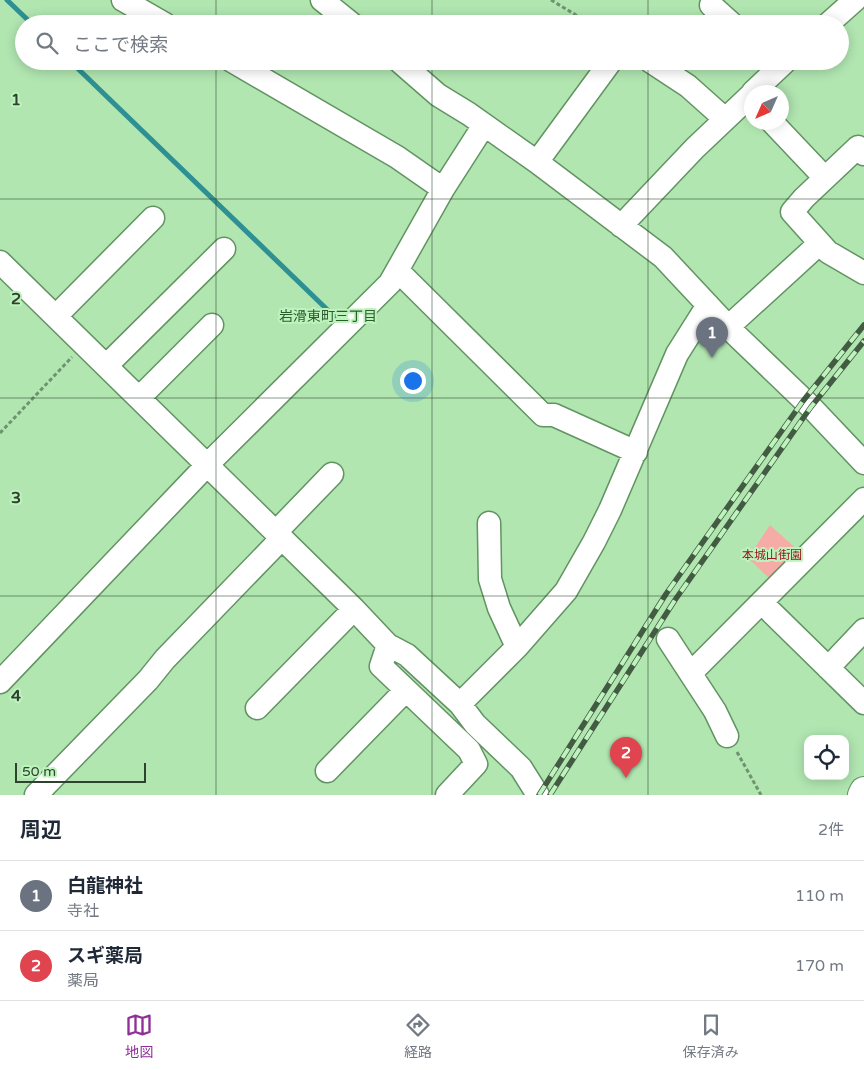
<!DOCTYPE html>
<html lang="ja">
<head>
<meta charset="utf-8">
<style>
	body { margin:0; font-family:"Varela Round","Noto Sans JP",sans-serif; background:#f2f2f3; color:#1f2937 }
	.controls { position:absolute; right:15px; bottom:15px; display:grid; overflow:hidden; border-radius:10px; box-shadow:0 2px 12px #0003 }
	.controls button { width:45px; height:45px; display:grid; place-items:center; padding:0; border:0; border-bottom:1px solid #e0e1e3; background:#fff; color:#1f2937; font:25px sans-serif }
	.compass { position:absolute; left:744px; top:85px; width:45px; height:45px; border-radius:50%; background:#fff; box-shadow:0 2px 12px #0003; rotate:225deg }
	.scale { position:absolute; left:15px; bottom:12px; width:131px; box-sizing:border-box; padding-left:5px; border:2px solid #2e432e; border-top:0; font-size:14px; line-height:18px; white-space:nowrap; color:#2e432e; -webkit-text-stroke:4px #bef3be; paint-order:stroke }
	.you { position:absolute; left:412px; top:380px; width:18px; height:18px; margin:-12px; border:4px solid #fff; border-radius:50%; background:#1a73e8; box-shadow:0 0 0 8px #1a73e833 }
	.badge { display:grid; place-items:center; width:32px; height:32px; border-radius:50%; background:#8f2f97; color:#fff; font-size:16px; font-weight:700 }
	.pin { position:absolute; translate:-50% -41px; filter:drop-shadow(0 1px 2px #0008) }
	.pin::after { content:''; position:absolute; top:26px; width:18px; height:15px; background:inherit; clip-path:polygon(0 0,100% 0,50% 100%) }
	.list { margin:0; padding:0; list-style:none }
	h2 { display:flex; justify-content:space-between; align-items:center; height:65px; margin:0; padding:0 20px; font-size:21px }
	h2 small { font-size:16px; font-weight:400; color:#747a83 }
	.list li { display:grid; grid-template-columns:32px 1fr auto; gap:15px; align-items:center; box-sizing:border-box; height:70px; padding:0 20px; border-top:1px solid #e0e1e3 }
	.list b { display:block; font-size:19px; white-space:nowrap }
	.list p { margin:0; font-size:16px; white-space:nowrap; color:#747a83 }
	.list em { font-size:16px; font-style:normal; color:#747a83 }
	.icon { flex:none; width:28px; height:28px; fill:none; stroke:currentColor; stroke-width:2; stroke-linecap:round; stroke-linejoin:round }
	.map { position:relative; flex:none; width:864px; height:795px; overflow:hidden }
	.search { position:absolute; background:#fff; box-shadow:0 2px 12px #0003; left:15px; right:15px; top:15px; height:55px; display:flex; align-items:center; gap:12px; box-sizing:border-box; padding:0 18px; border-radius:28px; color:#747a83; font-size:19px }
	.sheet { height:205px; background:#fff }
	nav { display:flex; justify-content:space-around; align-items:center; box-sizing:border-box; height:70px; border-top:1px solid #e0e1e3; background:#fff; font-size:14px; color:#747a83 }
	nav a { display:grid; justify-items:center; gap:2px }
	nav .on { color:#8f2f97 }
	.map>svg:first-child { display:block }
</style>
</head>
<body>
<div class="map">
<svg width="864" height="795" viewBox="0 0 864 795">
	<rect width="100%" height="100%" fill="#b1e6b1"/>
	<path fill="#f6aca6" d="M770 525 800 552 772 581 748 558Z"/>
	<g fill="none" stroke-linecap="round" stroke-linejoin="round">
		<path stroke="#2e9092" stroke-width="5" d="M7 0 32 24
			M70 61 338 320"/>
		<g stroke="#629362" stroke-width="25">
			<path id="minor" d="M123 0 165 24
				M322 0 352 24
				M711 5 732 24
				M828 24 855 0
				M232 61 397 157 443 189
				M399 61 438 95 469 114 537 162 663 257 735 334 811 407 864 463
				M650 61 688 86 725 119
				M753 92 786 61
				M772 122 825 178
				M864 154 858 147 804 198 792 212 828 252 864 273
				M537 162 611 61
				M621 226 695 148 752 94
				M0 262 354 609 388 645 407 655 460 704 475 724 521 768 538 795
				M398 271 543 415H554L636 452
				M56 316 153 218
				M728 327 819 244
				M107 365 224 249
				M140 397 212 325
				M489 523 490 579 499 608 517 647
				M276 532 332 474
				M762 603 864 703
				M668 639 715 711 727 736
				M388 645 381 666 469 750 476 764 447 795
				M828 668 864 630
				M691 673 864 499
				M0 682 208 464 390 283 443 189 484 125
				M460 704 517 647 566 591 594 542 610 510 677 354 708 305
				M257 708 354 609
				M327 771 406 690
				M36 795 148 680 165 659 282 538"/>
		</g>
		<g stroke="#629362" stroke-width="30">
			<path id="major" d="M862 795 864 791"/>
		</g>
		<path stroke="#6f936f" stroke-width="3" stroke-dasharray="4 2.5" stroke-linecap="butt" d="M551 0 591 24
			M0 433 72 357
			M737 752 761 795"/>
		<use href="#minor" stroke="#fff" stroke-width="22"/>
		<use href="#major" stroke="#fff" stroke-width="28"/>
		<g stroke="#425b42" stroke-width="5.5">
			<path id="rail" d="M539 795 666 594 803 401 864 325
				M550 795 675 600 811 407 864 341"/>
		</g>
		<use href="#rail" stroke="#bef3be" stroke-width="4" stroke-dasharray="11" stroke-linecap="butt"/>
	</g>
	<path fill="none" stroke="#2e432e" stroke-width="1" stroke-opacity="0.55" d="M216 0V24M432 0V24M648 0V24M216 61V795M432 61V795M648 61V795M0 199H864M0 398H864M0 596H864"/>
	<g text-anchor="middle" dominant-baseline="central" stroke-width="4" stroke-linejoin="round" paint-order="stroke">
		<g font-size="12" fill="#9d1921" stroke="#bef3be">
			<text x="772" y="555">本城山街園</text>
		</g>
		<g font-size="14" fill="#2d5c2e" stroke="#bef3be">
			<text x="328" y="316">岩滑東町三丁目</text>
		</g>
	</g>
	<g font-size="16" text-anchor="middle" font-weight="bold" fill="#2e432e" stroke="#bef3be" stroke-width="4" stroke-linejoin="round" paint-order="stroke">
		<text x="16" y="105">1</text>
		<text x="16" y="304">2</text>
		<text x="16" y="503">3</text>
		<text x="16" y="701">4</text>
	</g>
</svg>
<div class="controls">
<button><svg class="icon" aria-label="locate" viewBox="0 0 24 24"><circle cx="12" cy="12" r="6"/><path d="M12 2v4M12 18v4M2 12h4M18 12h4"/></svg></button>
</div>
<svg class="compass" viewBox="-18 -18 36 36"><path d="M0-13l5 13h-10z" fill="#e53935"/><path d="M0 13l5-13h-10z" fill="#747a83"/></svg>
<div class="scale">50 m</div>
<div class="you"></div>
<div class="pin badge" style="left:712px;top:358px;background:#6b7280">1</div>
<div class="pin badge" style="left:626px;top:778px;background:#e0444e">2</div>
<div class="search"><svg class="icon" aria-label="search" viewBox="0 0 24 24"><circle cx="10" cy="10" r="6"/><path d="M15 15l6 6"/></svg>ここで検索</div>
</div>
<section class="sheet">
<h2>周辺<small>2件</small></h2>
<ul class="list">
<li><span class="badge" style="background:#6b7280">1</span><div><b>白龍神社</b><p>寺社</p></div><em>110 m</em></li>
<li><span class="badge" style="background:#e0444e">2</span><div><b>スギ薬局</b><p>薬局</p></div><em>170 m</em></li>
</ul>
</section>
<nav>
<a class="on"><svg class="icon" aria-label="map" viewBox="0 0 24 24"><path d="M3 6l6-2 6 2 6-2v14l-6 2-6-2-6 2zM9 4v14M15 6v14"/></svg>地図</a>
<a><svg class="icon" aria-label="directions" viewBox="0 0 24 24"><path d="M12 3l9 9-9 9-9-9zM9 14v-3h6M13 9l2 2-2 2"/></svg>経路</a>
<a><svg class="icon" aria-label="saved" viewBox="0 0 24 24"><path d="M7 4h10v16l-5-4-5 4z"/></svg>保存済み</a>
</nav>
</body>
</html>
